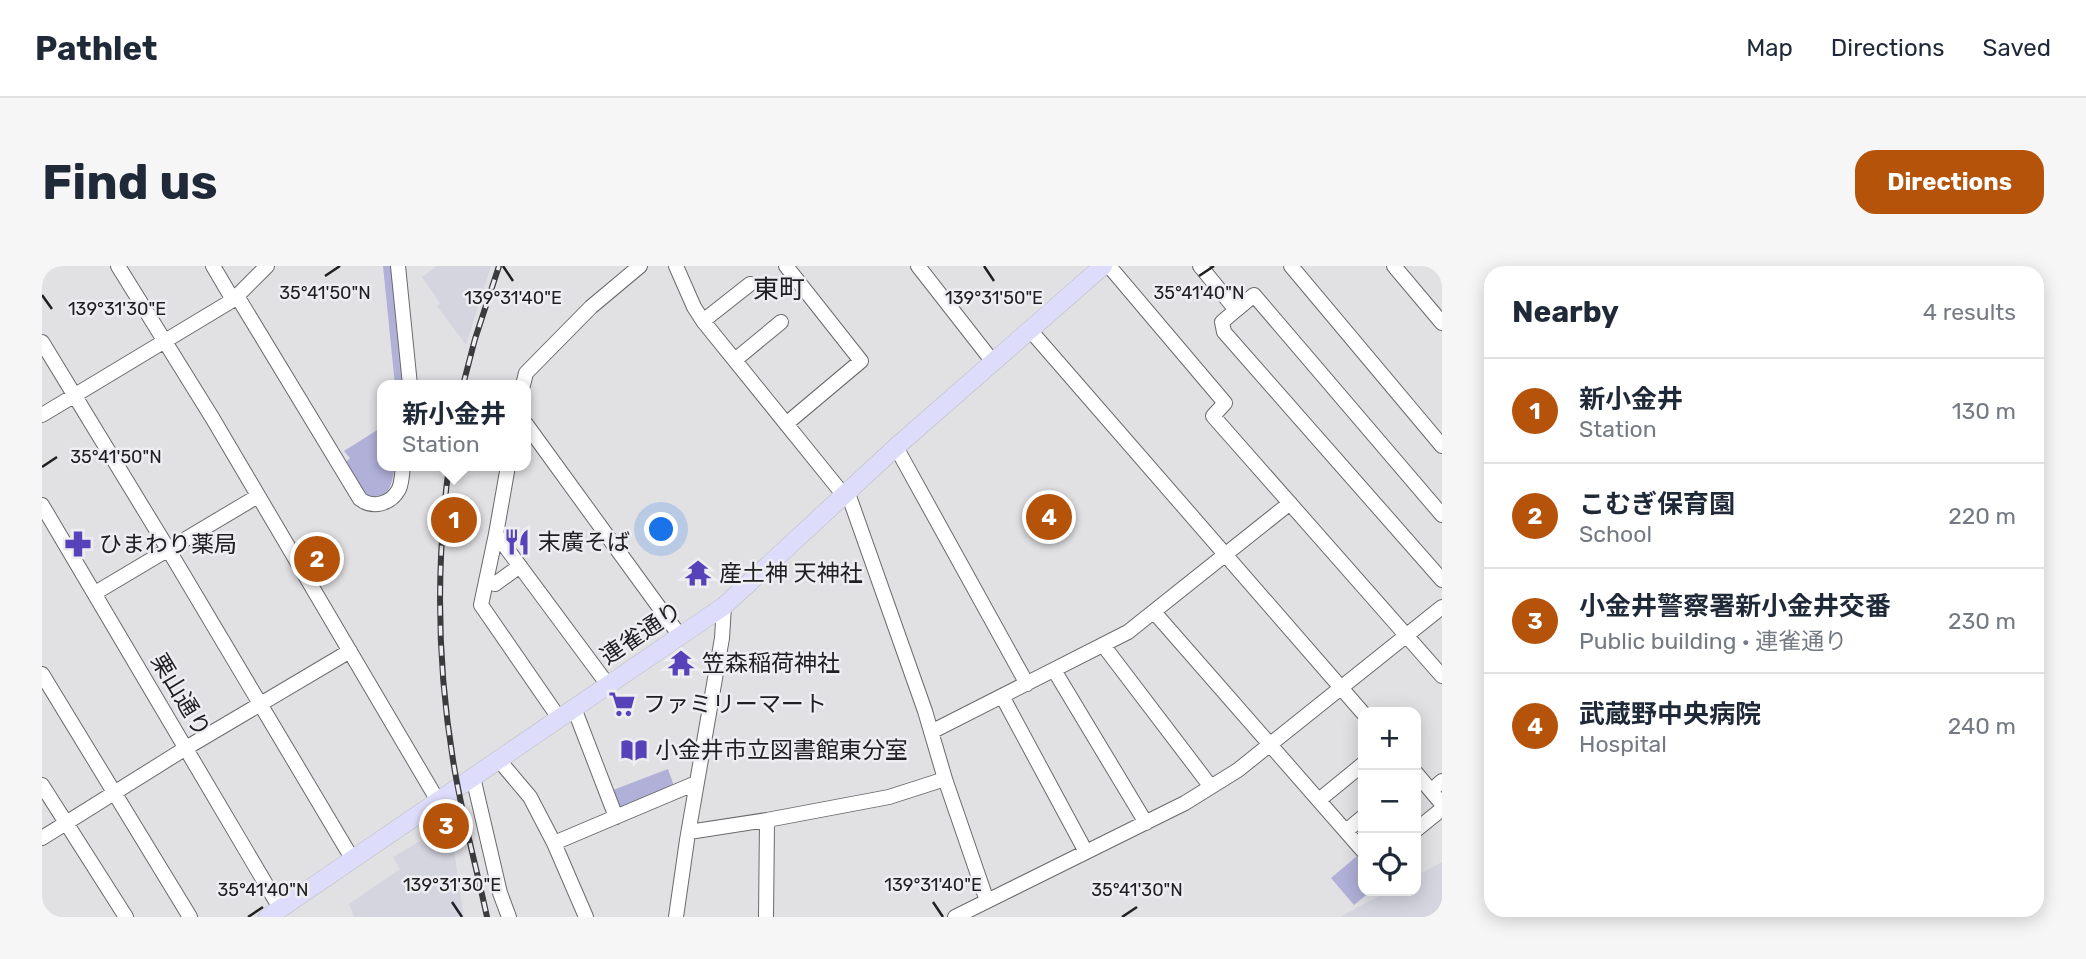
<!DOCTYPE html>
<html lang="en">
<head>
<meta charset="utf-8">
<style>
	body { margin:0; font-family:Rubik,"Noto Sans JP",sans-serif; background:#f6f6f7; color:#1f2937 }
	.controls { position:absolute; right:21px; bottom:21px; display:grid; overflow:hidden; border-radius:14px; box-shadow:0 4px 18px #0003 }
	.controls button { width:63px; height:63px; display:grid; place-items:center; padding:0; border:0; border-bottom:2px solid #e0e1e3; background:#fff; color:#1f2937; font:35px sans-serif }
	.you { position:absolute; left:620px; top:264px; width:24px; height:24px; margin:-18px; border:5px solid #fff; border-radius:50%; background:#1a73e8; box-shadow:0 0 0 10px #1a73e833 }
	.badge { display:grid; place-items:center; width:46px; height:46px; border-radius:50%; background:#b45309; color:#fff; font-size:23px; font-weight:700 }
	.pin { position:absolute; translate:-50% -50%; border:4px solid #fff; box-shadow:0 2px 7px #0006 }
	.popup { position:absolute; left:335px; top:114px; width:154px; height:91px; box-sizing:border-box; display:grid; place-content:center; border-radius:14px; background:#fff; filter:drop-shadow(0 2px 5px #0005); font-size:23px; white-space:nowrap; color:#747a83 }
	.popup b { font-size:26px; color:#1f2937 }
	.popup::after { content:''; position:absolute; left:50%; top:100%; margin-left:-14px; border:14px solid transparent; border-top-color:#fff }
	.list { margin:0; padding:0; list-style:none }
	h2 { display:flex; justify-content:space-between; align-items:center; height:91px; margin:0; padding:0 28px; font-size:30px }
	h2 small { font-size:23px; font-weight:400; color:#747a83 }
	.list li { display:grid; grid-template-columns:46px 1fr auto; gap:21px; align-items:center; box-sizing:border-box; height:105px; padding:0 28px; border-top:2px solid #e0e1e3 }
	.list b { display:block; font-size:26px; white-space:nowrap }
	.list p { margin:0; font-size:23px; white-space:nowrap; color:#747a83 }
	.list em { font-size:23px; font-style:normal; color:#747a83 }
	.icon { flex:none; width:38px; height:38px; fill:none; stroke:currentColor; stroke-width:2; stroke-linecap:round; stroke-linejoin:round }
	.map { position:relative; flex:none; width:1400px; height:651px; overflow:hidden; border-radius:21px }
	header { display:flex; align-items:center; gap:42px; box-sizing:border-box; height:98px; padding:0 35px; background:#fff; border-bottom:2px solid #e0e1e3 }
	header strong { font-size:33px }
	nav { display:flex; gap:38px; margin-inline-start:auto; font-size:24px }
	.intro { display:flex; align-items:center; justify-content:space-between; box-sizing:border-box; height:168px; padding:0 42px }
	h1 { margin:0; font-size:49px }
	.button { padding:18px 32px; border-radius:21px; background:#b45309; color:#fff; font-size:24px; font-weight:700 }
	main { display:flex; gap:42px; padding:0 42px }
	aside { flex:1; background:#fff; border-radius:21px; box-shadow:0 4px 18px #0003 }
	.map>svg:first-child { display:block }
</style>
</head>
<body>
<header>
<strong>Pathlet</strong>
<nav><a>Map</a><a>Directions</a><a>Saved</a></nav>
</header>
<div class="intro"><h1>Find us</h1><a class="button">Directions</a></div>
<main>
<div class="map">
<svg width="1400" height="651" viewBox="0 0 1400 651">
	<rect width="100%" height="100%" fill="#e1e1e4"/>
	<path fill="#d5d5e0" d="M395 0H449L424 79 395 40 398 37 380 11Z
		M385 571 411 578 422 651H312L307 638 358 603 351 591Z
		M1400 596V651H1298L1346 625H1374V610Z"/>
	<path fill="#b0b0d8" d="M341 0H352L362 94 360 119H353Z
		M340 161V200H353C350 213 350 230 333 231 329 231 325 230 322 227 314 220 309 206 303 197L308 192 302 185Z
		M626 503 632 520 578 541 571 524Z
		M1315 590 1321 597V625H1329L1312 639 1289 612Z"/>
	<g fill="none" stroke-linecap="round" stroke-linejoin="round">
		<g stroke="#6a6a6d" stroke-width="16">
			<path id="minor" d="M76 0 171 153 396 535
				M171 0 191 34
				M356 0 368 119
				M634 0 652 41 661 55 796 222 808 233 883 445 903 513 945 635
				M876 0 951 96
				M1067 0 1183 137 1171 150 1400 410
				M1158 0 1194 44 1180 56 1182 66 1400 314
				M1249 0 1400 180
				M1352 0 1400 57
				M195 30 318 233C331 243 349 238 357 223 360 216 360 207 361 200
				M1194 44 1212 29 1400 249
				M661 55 708 18
				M988 64 1321 447
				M0 76 126 283 311 594
				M693 94 739 56
				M481 119 484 107 549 41 598 0
				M0 149 191 34 225 0
				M484 158 638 370
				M744 158 819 95 744 0
				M854 181 985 418
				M466 200 454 268 439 339 517 452
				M0 239 238 642
				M454 268 566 419
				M444 315 453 318 478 300
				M53 327 216 230
				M1112 346 1321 585
				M1061 379 1169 521
				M1012 404 1104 557
				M0 408 148 651
				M960 430 1044 586
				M532 442 574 551
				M889 466 1086 366 1248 237
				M456 493 488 531 512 577 544 651
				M1374 507 1400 538
				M431 511 458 627 467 651
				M0 519 84 651
				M1389 525 1400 515
				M1277 534 1321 498
				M1374 564 1400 543
				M1304 565 1321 551
				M647 566 725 554 847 531 903 513
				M0 572 144 482 308 385
				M512 577 654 517
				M634 651 645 574 680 372 682 340
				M724 651 725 554
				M913 651 1143 537 1196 504 1400 341"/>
		</g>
		<g stroke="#bcbcbd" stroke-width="19">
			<path id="major" d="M226 651 682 340 854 181 1061 0"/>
		</g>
		<use href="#minor" stroke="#fff" stroke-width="14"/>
		<use href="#major" stroke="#ddddfb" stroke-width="18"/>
		<g stroke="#3b3b3e" stroke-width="6">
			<path id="rail" d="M421 119 433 73 457 0
				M407 200C394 298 395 396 411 494 419 546 434 599 445 651"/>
		</g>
		<use href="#rail" stroke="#eeeef2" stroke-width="3.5" stroke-dasharray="10" stroke-linecap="butt"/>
	</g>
	<path fill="none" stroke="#202022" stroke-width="2.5" d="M461 0 471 15M942 0 952 15M283 10 298 0M1157 10 1172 0M0 29 10 43M0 201 15 191M410 636 420 651M891 636 901 651M206 651 221 641M1080 651 1095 641"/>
	<defs>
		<g id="restaurant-bare" transform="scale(2.1)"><path d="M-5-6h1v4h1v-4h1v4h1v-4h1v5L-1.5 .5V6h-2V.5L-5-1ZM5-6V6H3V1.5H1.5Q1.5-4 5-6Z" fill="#5742ba" stroke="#eeeef2" stroke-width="2.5" paint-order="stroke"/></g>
		<g id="pharmacy-bare" transform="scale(2.1)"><path d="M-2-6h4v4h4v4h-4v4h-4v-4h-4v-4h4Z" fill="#5742ba" stroke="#eeeef2" stroke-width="2.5" paint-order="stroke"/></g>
		<g id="temple-bare" transform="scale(2.1)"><path d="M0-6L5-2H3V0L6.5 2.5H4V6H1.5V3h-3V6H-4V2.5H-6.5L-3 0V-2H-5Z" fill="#5742ba" stroke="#eeeef2" stroke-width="2.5" paint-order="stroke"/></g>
		<g id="supermarket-bare" transform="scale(2.1)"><path d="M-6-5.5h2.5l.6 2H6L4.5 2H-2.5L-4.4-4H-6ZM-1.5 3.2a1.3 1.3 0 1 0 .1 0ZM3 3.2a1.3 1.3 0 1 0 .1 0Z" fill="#5742ba" stroke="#eeeef2" stroke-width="2.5" paint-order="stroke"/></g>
		<g id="library-bare" transform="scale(2.1)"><path d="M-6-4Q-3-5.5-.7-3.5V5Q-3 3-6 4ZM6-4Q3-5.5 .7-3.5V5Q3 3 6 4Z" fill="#5742ba" stroke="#eeeef2" stroke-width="2.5" paint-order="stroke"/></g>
	</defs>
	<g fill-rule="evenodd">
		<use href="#restaurant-bare" x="475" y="276"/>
		<use href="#pharmacy-bare" x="36" y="278"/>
		<use href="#temple-bare" x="656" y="307"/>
		<use href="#temple-bare" x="639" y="397"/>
		<use href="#supermarket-bare" x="580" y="438"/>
		<use href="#library-bare" x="592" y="484"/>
	</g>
	<g text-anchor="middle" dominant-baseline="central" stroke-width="5" stroke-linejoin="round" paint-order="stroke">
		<g font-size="23" fill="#202022" stroke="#eeeef2" text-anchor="start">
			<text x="496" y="276">末廣そば</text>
			<text x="57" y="278">ひまわり薬局</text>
			<text x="677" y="307">産土神 天神社</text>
			<text x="660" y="397">笠森稲荷神社</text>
			<text x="601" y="438">ファミリーマート</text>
			<text x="613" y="484">小金井市立図書館東分室</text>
		</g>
		<g font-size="23" fill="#202022" stroke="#eeeef2">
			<text transform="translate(599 367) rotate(-34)">連雀通り</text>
			<text transform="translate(139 429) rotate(59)">栗山通り</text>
		</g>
		<g font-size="26" fill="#202022" stroke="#eeeef2">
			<text x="737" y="23">東町</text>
		</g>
	</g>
	<g font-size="18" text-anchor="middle" fill="#202022" stroke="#eeeef2" stroke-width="5" stroke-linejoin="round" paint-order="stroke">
		<text x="283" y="33">35°41'50"N</text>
		<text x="1157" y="33">35°41'40"N</text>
		<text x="471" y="38">139°31'40"E</text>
		<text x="952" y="38">139°31'50"E</text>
		<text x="75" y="49">139°31'30"E</text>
		<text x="74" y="197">35°41'50"N</text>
		<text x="410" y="625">139°31'30"E</text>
		<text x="891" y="625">139°31'40"E</text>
		<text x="221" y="630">35°41'40"N</text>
		<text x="1095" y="630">35°41'30"N</text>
	</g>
</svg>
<div class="controls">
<button>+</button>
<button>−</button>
<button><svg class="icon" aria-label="locate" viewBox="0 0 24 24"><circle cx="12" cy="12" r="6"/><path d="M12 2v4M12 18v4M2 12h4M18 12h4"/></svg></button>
</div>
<div class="you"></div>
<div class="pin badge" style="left:412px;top:254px">1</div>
<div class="popup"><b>新小金井</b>Station</div>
<div class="pin badge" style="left:275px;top:293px">2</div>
<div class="pin badge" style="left:404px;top:560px">3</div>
<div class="pin badge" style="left:1007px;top:251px">4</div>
</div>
<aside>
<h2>Nearby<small>4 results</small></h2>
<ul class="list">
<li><span class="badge">1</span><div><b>新小金井</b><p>Station</p></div><em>130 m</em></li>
<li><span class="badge">2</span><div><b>こむぎ保育園</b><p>School</p></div><em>220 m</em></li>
<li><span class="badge">3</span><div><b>小金井警察署新小金井交番</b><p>Public building · 連雀通り</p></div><em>230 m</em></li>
<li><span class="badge">4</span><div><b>武蔵野中央病院</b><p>Hospital</p></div><em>240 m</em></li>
</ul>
</aside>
</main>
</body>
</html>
